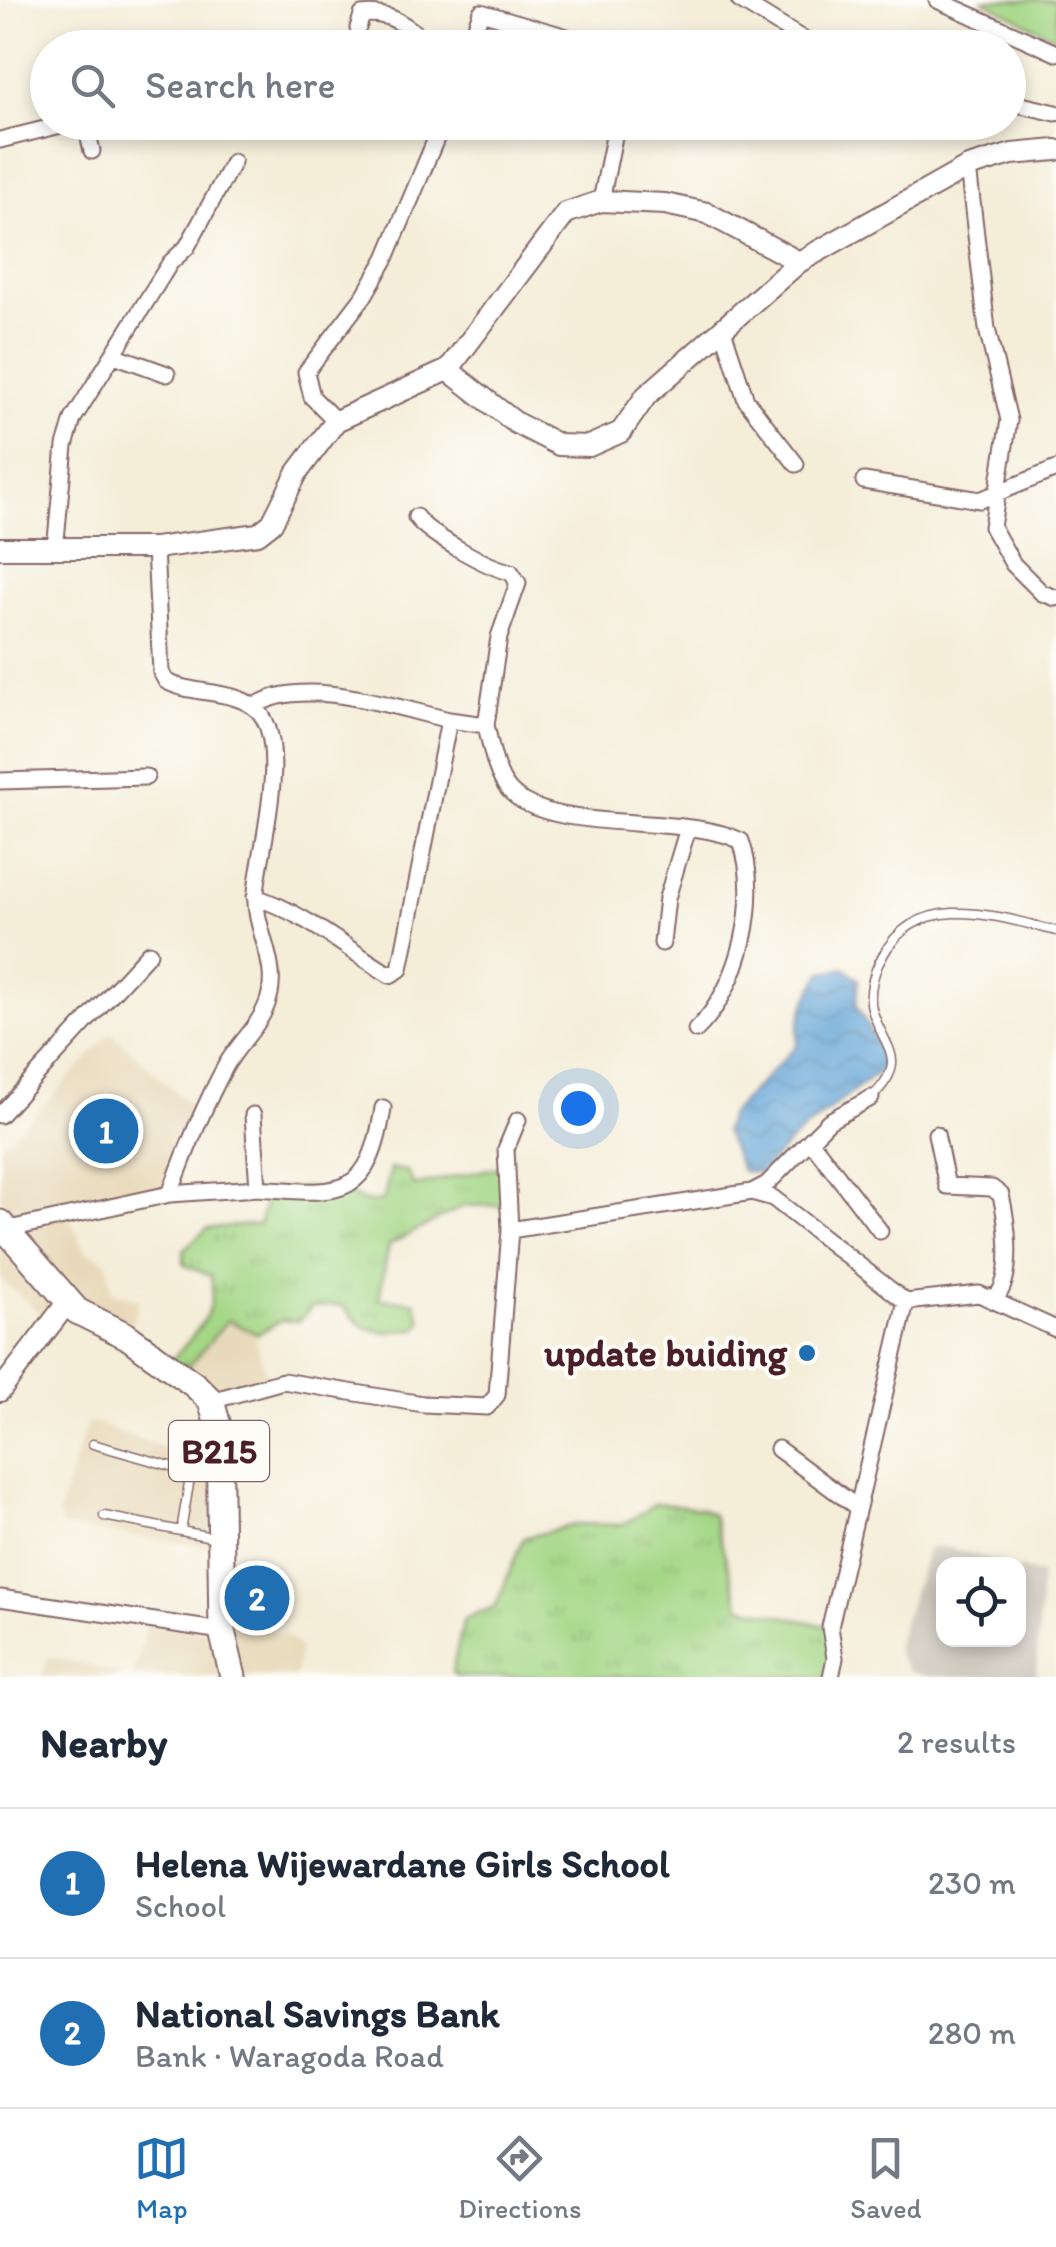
<!DOCTYPE html>
<html lang="en">
<head>
<meta charset="utf-8">
<style>
	body { margin:0; font-family:Itim,sans-serif; background:#f6f6f7; color:#1f2937 }
	.controls { position:absolute; right:30px; bottom:30px; display:grid; overflow:hidden; border-radius:20px; box-shadow:0 5px 15px #0003 }
	.controls button { width:90px; height:90px; display:grid; place-items:center; padding:0; border:0; border-bottom:2px solid #e0e1e3; background:#fff; color:#1f2937; font:50px sans-serif }
	.you { position:absolute; left:578px; top:1108px; width:35px; height:35px; margin:-25px; border:8px solid #fff; border-radius:50%; background:#1a73e8; box-shadow:0 0 0 15px #1a73e833 }
	.badge { display:grid; place-items:center; width:65px; height:65px; border-radius:50%; background:#1f6fb2; color:#fff; font-size:32px; font-weight:700 }
	.pin { position:absolute; translate:-50% -50%; border:5px solid #fff; box-shadow:0 2px 10px #0006 }
	.list { margin:0; padding:0; list-style:none }
	h2 { display:flex; justify-content:space-between; align-items:center; height:130px; margin:0; padding:0 40px; font-size:42px }
	h2 small { font-size:32px; font-weight:400; color:#747a83 }
	.list li { display:grid; grid-template-columns:65px 1fr auto; gap:30px; align-items:center; box-sizing:border-box; height:150px; padding:0 40px; border-top:2px solid #e0e1e3 }
	.list b { display:block; font-size:38px; white-space:nowrap }
	.list p { margin:0; font-size:32px; white-space:nowrap; color:#747a83 }
	.list em { font-size:32px; font-style:normal; color:#747a83 }
	.icon { flex:none; width:55px; height:55px; fill:none; stroke:currentColor; stroke-width:2; stroke-linecap:round; stroke-linejoin:round }
	.map { position:relative; flex:none; width:1056px; height:1677px; overflow:hidden }
	.search { position:absolute; background:#fff; box-shadow:0 5px 15px #0003; left:30px; right:30px; top:30px; height:110px; display:flex; align-items:center; gap:25px; box-sizing:border-box; padding:0 35px; border-radius:55px; color:#747a83; font-size:38px }
	.sheet { height:430px; background:#fff }
	nav { display:flex; justify-content:space-around; align-items:center; box-sizing:border-box; height:140px; border-top:2px solid #e0e1e3; background:#fff; font-size:28px; color:#747a83 }
	nav a { display:grid; justify-items:center; gap:5px }
	nav .on { color:#1f6fb2 }
	.map>svg:first-child { display:block }
</style>
</head>
<body>
<div class="map">
<svg width="1056" height="1677" viewBox="0 0 1056 1677">
	<defs>
		<pattern id="grass-tufts" width="24" height="20" patternUnits="userSpaceOnUse" patternTransform="scale(2.5)"><rect width="24" height="20" fill="#a4d786"/><path d="M3 7l-1-3M5 7V3M7 7l1-3M15 17l-1-3M17 17v-4M19 17l1-3" fill="none" stroke="#8fb874"/></pattern>
		<pattern id="water-waves" width="16" height="10" patternUnits="userSpaceOnUse" patternTransform="scale(2.5)"><rect width="16" height="10" fill="#65a6d8"/><path d="M0 5q4-4 8 0t8 0" fill="none" stroke="#5587af"/></pattern>
	</defs>
	<rect width="100%" height="100%" fill="#fdfcf7"/>
	<filter id="ink" filterUnits="userSpaceOnUse"><feTurbulence type="fractalNoise" baseFrequency=".01" numOctaves="2"/><feDisplacementMap in="SourceGraphic" scale="20" xChannelSelector="R" yChannelSelector="G"/><feConvolveMatrix kernelMatrix="1 2 1 2 8 2 1 2 1" color-interpolation-filters="sRGB"/></filter>
	<filter id="wash" filterUnits="userSpaceOnUse"><feTurbulence type="fractalNoise" baseFrequency=".0048" numOctaves="4" result="noise"/><feDisplacementMap in="SourceGraphic" scale="40" xChannelSelector="R" yChannelSelector="G"/><feGaussianBlur stdDeviation="2.25" result="paint"/><feColorMatrix in="noise" values="0 0 0 0 0 0 0 0 0 0 0 0 0 0 0 0 0 1.4 0 .05"/><feComposite in="paint" operator="in"/></filter>
	<g filter="url(#wash)">
		<rect width="100%" height="100%" fill="#f4edd8"/>
		<path fill="#e8d9ba" d="M111 1033 201 1116 170 1194 68 1216 85 1249 108 1263 111 1292 139 1300 127 1336 77 1311 51 1323 0 1278V1249L13 1235 0 1223V1146L39 1111Z
			M233 1319 254 1334 269 1385 211 1401 189 1366Z
			M93 1423 219 1467 221 1548 63 1527 58 1516 86 1424Z
			M266 1571 281 1578 284 1585 275 1623 266 1631 287 1636 300 1648 295 1677H133L147 1623 222 1631 221 1572Z
			M48 1656 70 1661 131 1677H43Z"/>
		<path fill="#c9c3b8" d="M947 1547 1006 1564H944V1640H1018L1019 1568 1041 1575 1036 1677H927L908 1671 897 1653V1641L928 1548Z"/>
		<path fill="url(#grass-tufts)" stroke="#777b58" stroke-width="2.5" d="M507 1165 509 1205 464 1206 389 1245 379 1299 415 1302 422 1322 416 1329 385 1332 365 1328 341 1305 312 1307 298 1321 282 1320 257 1334 228 1320 189 1366 169 1363C193 1335 218 1316 211 1276L184 1265V1249L207 1229 259 1224 269 1189C290 1189 316 1185 337 1190 356 1193 363 1208 384 1200L390 1169 407 1171 414 1186Z
			M656 1503 701 1508 713 1515 740 1606 830 1627 831 1677H457L452 1672 464 1619 496 1606 523 1538 578 1524 623 1525Z"/>
		<path fill="#a4d786" stroke="#777b58" stroke-width="2.5" d="M982 0H1056V38Z"/>
		<path fill="url(#water-waves)" stroke="#586282" stroke-width="2.5" d="M845 968 859 980 856 1005 881 1051 882 1069 796 1136 760 1173 742 1171 724 1131 729 1115 797 1045C797 1018 808 994 823 972Z"/>
	</g>
	<g filter="url(#ink)">
		<g fill="none" stroke-linecap="round" stroke-linejoin="round">
			<g stroke="#866768" stroke-width="11">
				<path id="service" d="M871 1098C911 1059 884 1050 872 1009 868 992 874 971 882 957 918 889 996 916 1056 931
					M93 1444 213 1478
					M104 1516 217 1538
					M181 1531 191 1472"/>
			</g>
			<g stroke="#866768" stroke-width="19">
				<path id="minor" d="M739 0 817 48
					M937 0 1056 53
					M358 28 362 15C393 10 412 31 435 48
					M468 48 481 12 581 41 601 42
					M1008 102 1056 113
					M85 122 92 151
					M0 140 73 122
					M968 167 987 329 1009 420 992 527 1013 564 1042 593 1056 598
					M601 201 617 122
					M722 327 746 400 796 464
					M114 355 167 374
					M336 421 312 397 306 372 364 296 386 258 443 122
					M864 481 980 500 1056 469
					M416 517C428 534 488 568 511 572L518 583 499 637 486 725
					M155 548 161 672 166 681C191 695 230 689 254 707 293 737 260 848 256 892 253 931 282 964 267 1004 258 1028 237 1045 225 1067 203 1108 186 1150 170 1194
					M55 550 65 446 73 419 170 263 187 247 233 162
					M254 707C299 674 398 708 449 720L400 969 390 975C345 948 305 913 255 897
					M449 720 486 725C491 746 495 774 509 790 550 836 684 812 741 841 761 898 741 987 696 1030
					M0 781 146 777
					M662 943 667 898 688 828
					M0 1115 149 953
					M936 1134 947 1186 992 1188 1001 1195C1007 1221 1014 1272 998 1295L990 1297
					M810 1140 880 1231
					M258 1188C338 1194 369 1202 383 1108
					M752 1192 773 1198 906 1302 979 1294 1056 1329
					M9 1229 170 1194 258 1188 253 1115
					M510 1230 506 1149 518 1120
					M211 1401 283 1381 423 1404 487 1407 497 1395 510 1230 752 1192 767 1184 829 1121 871 1098
					M778 1449 858 1508
					M0 1598 222 1631
					M831 1677 835 1658 830 1627 906 1302"/>
			</g>
			<g stroke="#866768" stroke-width="24">
				<path id="tertiary" d="M448 370 516 423 559 445 589 446 621 432 646 396 799 262 968 167 1012 154 1056 150
					M0 548H155L258 534 272 523 297 473 336 421 448 370 566 213 601 201 665 204 707 213 799 262
					M0 1391 67 1303"/>
			</g>
			<g stroke="#866768" stroke-width="29">
				<path id="primary" d="M0 1223 77 1311 127 1336 196 1386 211 1401 219 1429 222 1631 233 1677"/>
			</g>
			<use href="#service" stroke="#fff" stroke-width="8"/>
			<use href="#minor" stroke="#fff" stroke-width="15"/>
			<use href="#tertiary" stroke="#fff" stroke-width="20"/>
			<use href="#primary" stroke="#fff" stroke-width="25"/>
		</g>
	</g>
	<circle fill="#1f6fb2" stroke="#fdfcf7" stroke-width="4" cx="807" cy="1353" r="10"/>
	<g text-anchor="middle" dominant-baseline="central" stroke-width="8" stroke-linejoin="round" paint-order="stroke">
		<rect fill="#fdfcf7" stroke="#806168" stroke-width="2.5" x="169" y="1421" width="100" height="60" rx="8"/>
		<g font-size="35" font-weight="bold" fill="#4a1f2b">
			<text x="219" y="1451">B215</text>
		</g>
		<g font-size="38" font-weight="bold" fill="#4a1f2b" stroke="#fdfcf7" text-anchor="end">
			<text x="787" y="1353">update buiding</text>
		</g>
	</g>
</svg>
<div class="controls">
<button><svg class="icon" aria-label="locate" viewBox="0 0 24 24"><circle cx="12" cy="12" r="6"/><path d="M12 2v4M12 18v4M2 12h4M18 12h4"/></svg></button>
</div>
<div class="you"></div>
<div class="pin badge" style="left:106px;top:1131px">1</div>
<div class="pin badge" style="left:257px;top:1598px">2</div>
<div class="search"><svg class="icon" aria-label="search" viewBox="0 0 24 24"><circle cx="10" cy="10" r="6"/><path d="M15 15l6 6"/></svg>Search here</div>
</div>
<section class="sheet">
<h2>Nearby<small>2 results</small></h2>
<ul class="list">
<li><span class="badge">1</span><div><b>Helena Wijewardane Girls School</b><p>School</p></div><em>230 m</em></li>
<li><span class="badge">2</span><div><b>National Savings Bank</b><p>Bank · Waragoda Road</p></div><em>280 m</em></li>
</ul>
</section>
<nav>
<a class="on"><svg class="icon" aria-label="map" viewBox="0 0 24 24"><path d="M3 6l6-2 6 2 6-2v14l-6 2-6-2-6 2zM9 4v14M15 6v14"/></svg>Map</a>
<a><svg class="icon" aria-label="directions" viewBox="0 0 24 24"><path d="M12 3l9 9-9 9-9-9zM9 14v-3h6M13 9l2 2-2 2"/></svg>Directions</a>
<a><svg class="icon" aria-label="saved" viewBox="0 0 24 24"><path d="M7 4h10v16l-5-4-5 4z"/></svg>Saved</a>
</nav>
</body>
</html>
